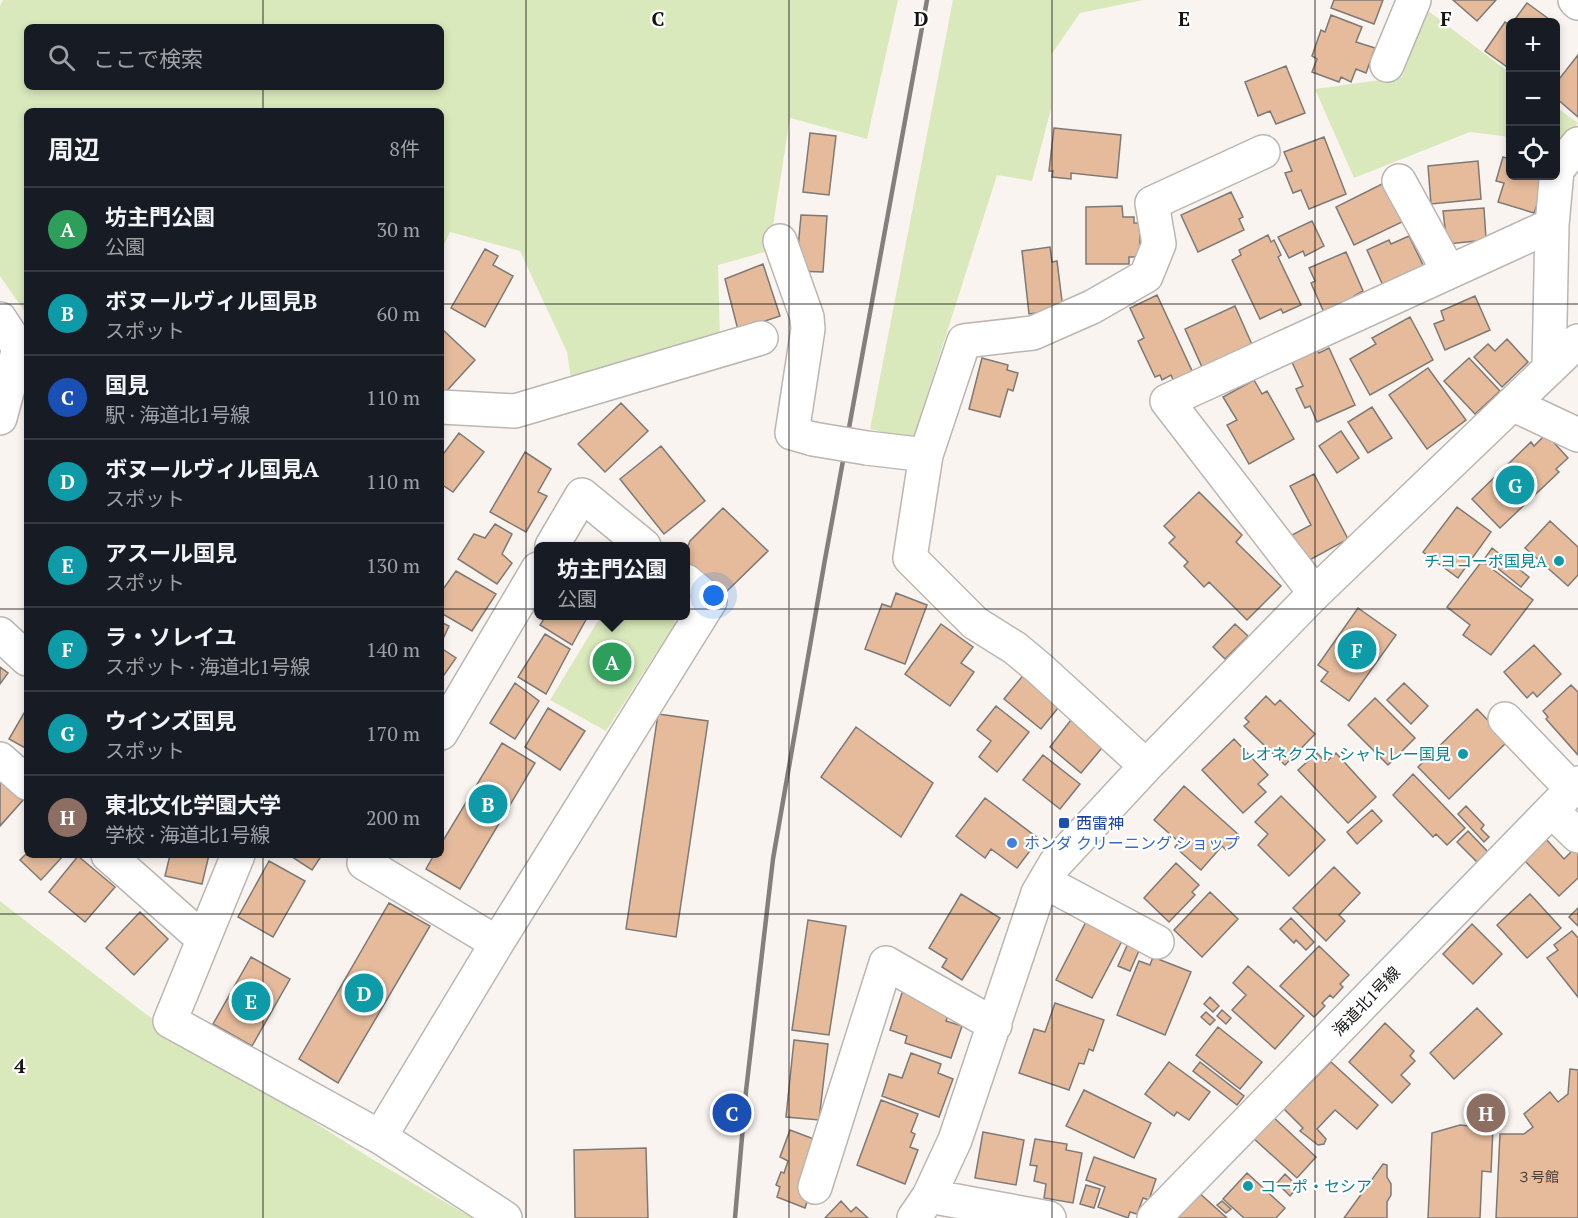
<!DOCTYPE html>
<html lang="ja">
<head>
<meta charset="utf-8">
<style>
	body { margin:0; font-family:"PT Serif","Noto Sans JP",serif; background:#20242c; color:#f1f3f6 }
	.controls { position:absolute; right:18px; top:18px; display:grid; overflow:hidden; border-radius:9px; box-shadow:0 3px 9px #0003 }
	.controls button { width:54px; height:54px; display:grid; place-items:center; padding:0; border:0; border-bottom:2px solid #363941; background:#171b24; color:#f1f3f6; font:30px sans-serif }
	.you { position:absolute; left:714px; top:596px; width:21px; height:21px; margin:-15px; border:4px solid #fff; border-radius:50%; background:#1a73e8; box-shadow:0 0 0 9px #1a73e833 }
	.badge { display:grid; place-items:center; width:39px; height:39px; border-radius:50%; background:#b45309; color:#fff; font-size:20px; font-weight:700 }
	.pin { position:absolute; translate:-50% -50%; border:3px solid #fff; box-shadow:0 2px 6px #0006 }
	.popup { position:absolute; left:534px; top:542px; width:156px; height:78px; box-sizing:border-box; display:grid; place-content:center; border-radius:9px; background:#171b24; filter:drop-shadow(0 2px 4px #0005); font-size:20px; white-space:nowrap; color:#9ea1a6 }
	.popup b { font-size:22px; color:#f1f3f6 }
	.popup::after { content:''; position:absolute; left:50%; top:100%; margin-left:-12px; border:12px solid transparent; border-top-color:#171b24 }
	.list { margin:0; padding:0; list-style:none }
	h2 { display:flex; justify-content:space-between; align-items:center; height:78px; margin:0; padding:0 24px; font-size:26px }
	h2 small { font-size:20px; font-weight:400; color:#9ea1a6 }
	.list li { display:grid; grid-template-columns:39px 1fr auto; gap:18px; align-items:center; box-sizing:border-box; height:84px; padding:0 24px; border-top:2px solid #363941 }
	.list b { display:block; font-size:22px; white-space:nowrap }
	.list p { margin:0; font-size:20px; white-space:nowrap; color:#9ea1a6 }
	.list em { font-size:20px; font-style:normal; color:#9ea1a6 }
	.icon { flex:none; width:33px; height:33px; fill:none; stroke:currentColor; stroke-width:2; stroke-linecap:round; stroke-linejoin:round }
	.map { position:relative; flex:none; width:1578px; height:1218px; overflow:hidden }
	.search { position:absolute; background:#171b24; box-shadow:0 3px 9px #0003; left:24px; top:24px; width:420px; height:66px; display:flex; align-items:center; gap:15px; box-sizing:border-box; padding:0 21px; border-radius:9px; color:#9ea1a6; font-size:22px }
	.panel { position:absolute; background:#171b24; box-shadow:0 3px 9px #0003; left:24px; top:108px; width:420px; height:750px; border-radius:9px }
	.map>svg:first-child { display:block }
</style>
</head>
<body>
<div class="map">
<svg width="1578" height="1218" viewBox="0 0 1578 1218">
	<rect width="100%" height="100%" fill="#faf4f0"/>
	<path fill="#dae9bc" fill-rule="evenodd" d="M3 0H898L867 139 790 118 769 251 718 265 720 341 572 386 567 352 520 251 450 232 441 251V111H27V315L0 276V6ZM27 27H441V87H27Z
		M953 0H1143L1080 13 1051 55V109L1032 181 997 175 913 439 870 429Z
		M1427 10 1510 73V137L1470 132 1354 178 1315 89 1402 77Z
		M1556 107 1578 123 1562 144 1556 143Z
		M601 616H674L675 624 606 731 550 700Z
		M0 901 147 1015 372 1159 472 1218H0Z"/>
	<path fill="#e5bb9c" stroke="#7e7975" stroke-width="1.5" d="M1334 0H1383L1374 24 1331 8Z
		M1453 0H1496L1477 21Z
		M1527 3 1553 22H1513Z
		M1331 15 1362 27 1356 42 1375 48 1366 73 1356 69 1351 82 1341 77 1339 82 1312 72 1317 59 1312 56 1321 30 1325 32Z
		M1505 22 1510 25V69L1485 51Z
		M1578 55V117L1556 98V83Z
		M1286 66 1305 113 1276 124 1270 111 1258 116 1245 82Z
		M1054 128 1121 135 1117 178 1071 173V179L1052 177 1053 171H1049Z
		M810 133 836 136 829 195 803 192Z
		M1324 137 1346 194 1309 209 1301 190 1293 193 1285 173 1292 171 1284 152Z
		M1503 157 1510 159V176H1547L1534 213 1498 202 1504 183 1496 181Z
		M1478 161 1481 199 1431 204 1428 166Z
		M1384 183 1402 222 1354 245 1336 207Z
		M1231 192 1243 217 1239 219 1244 230 1198 252 1181 215Z
		M1122 206 1123 217H1134V223H1140V257H1129V264H1086V207Z
		M1484 208 1486 240 1447 244 1443 211Z
		M801 215 827 216 823 272 796 271Z
		M1312 221 1324 246 1305 256 1303 251 1289 258 1278 237Z
		M1268 235 1271 242 1274 240 1281 255 1278 257 1301 305 1283 313 1281 309 1260 319 1232 260 1241 255 1239 250Z
		M1409 236 1426 271 1385 290 1367 250 1389 240 1391 244Z
		M1050 247 1052 262 1057 261 1063 309 1029 314 1022 251Z
		M485 249 498 256 493 265 513 276 485 327 451 308Z
		M1346 252 1363 291 1354 296 1356 301 1325 315 1311 283 1315 281 1309 268Z
		M763 264 780 316 738 330 725 279Z
		M1157 295 1193 373 1174 382 1171 375 1162 380 1160 375 1155 377 1138 341 1144 338 1130 308Z
		M1475 296 1490 330 1445 350 1434 324 1444 320 1441 311Z
		M1235 306 1254 349 1202 367 1185 329Z
		M1410 317 1433 360 1370 395 1350 359 1376 344 1372 338Z
		M441 328 475 360 441 397Z
		M1507 339 1528 362 1502 387 1474 357 1488 344 1495 351Z
		M1316 348 1319 353 1329 348 1355 405 1317 422 1310 406 1305 408 1296 389 1303 386 1291 360Z
		M982 358 1008 365 1007 370 1018 373 1013 391 1008 389 1000 417 969 409Z
		M1469 358 1500 391 1475 414 1444 381Z
		M1428 368 1466 420 1427 449 1389 395Z
		M1254 380 1262 394 1267 391 1294 439 1249 464 1227 425 1237 420 1223 397Z
		M621 403 648 431 605 472 578 444Z
		M1372 407 1392 438 1368 453 1348 422Z
		M1341 431 1359 458 1337 473 1319 446Z
		M459 433 484 452 453 492 441 484V457Z
		M1546 434 1568 458 1556 469 1559 472 1500 528 1472 499 1531 442 1534 446Z
		M661 446 705 501 664 534 620 479Z
		M525 452 551 469 538 492 547 496 526 532 490 512Z
		M1314 474 1348 539 1306 562 1292 535 1311 525 1290 486Z
		M1199 492 1242 535 1236 542 1281 586 1247 620 1209 582 1204 587 1184 566 1188 562 1169 543 1175 537 1164 526Z
		M1457 507 1491 532 1458 578 1423 552Z
		M723 508 768 551 726 592 686 561V552L690 541Z
		M1550 521 1578 547V575L1568 586 1525 548Z
		M495 524 512 534 502 554 512 563 497 584 458 559 474 534 485 538Z
		M1492 548 1529 577 1521 587 1485 558Z
		M1482 561 1533 600 1491 655 1463 635 1470 625 1447 607Z
		M456 571 496 594 472 631 441 613V592Z
		M896 593 927 605 905 664 865 649 882 604 891 607Z
		M1358 608 1396 635 1349 701 1321 681 1328 672 1318 665Z
		M546 616H588L572 645 540 625Z
		M441 622 449 626 441 643Z
		M941 624 973 647 961 663 974 672 950 706 905 674Z
		M1235 624 1248 636 1225 659 1213 647Z
		M545 634 570 649 546 694 518 677Z
		M1534 645 1561 674 1537 697 1533 692 1527 698 1504 672Z
		M441 648 456 658 444 675 441 673Z
		M0 667 8 673 0 684Z
		M1025 673 1062 703 1041 729 1004 699Z
		M515 683 539 701 515 739 490 723Z
		M1404 683 1428 706 1411 724 1387 700Z
		M1571 685 1578 692V755L1546 719 1548 717 1543 711Z
		M1266 696 1275 705 1280 700 1315 734 1285 765 1244 726 1249 722 1245 718Z
		M1375 698 1415 738 1388 765 1348 725Z
		M996 706 1029 732 997 772 979 757 991 741 977 730Z
		M27 708V749L9 739Z
		M548 708 585 731 560 770 525 747Z
		M1477 709 1508 741 1449 799 1418 767Z
		M658 714 708 721 676 937 626 929Z
		M1074 716 1106 743 1081 773 1050 747Z
		M856 727 933 783 901 837 821 777Z
		M1234 739 1268 775 1258 784 1266 792 1243 813 1202 770Z
		M502 743 535 763 460 889 426 869 434 855H441V844Z
		M1317 753 1326 762 1336 753 1376 797 1348 823 1298 770Z
		M1043 755 1080 784 1060 809 1023 780Z
		M1413 774 1465 828 1447 845 1436 834 1433 837 1393 795Z
		M0 778 24 799 0 826Z
		M1184 786 1239 835 1226 850 1222 846 1201 870 1175 847 1179 842 1154 820Z
		M1281 796 1325 840 1289 876 1258 845 1268 834 1255 822Z
		M985 798 1039 839 1017 868 991 849 985 858 956 836Z
		M1466 806 1484 825 1481 829 1489 837 1484 842 1458 814Z
		M1372 810 1382 821 1357 844 1347 832Z
		M1468 831 1488 852 1477 862 1457 842Z
		M1545 838 1564 859 1574 849 1578 853V878L1559 896 1523 859Z
		M27 853V855H64L41 880 20 860Z
		M170 855H209L202 884 165 876Z
		M289 855H322L312 870Z
		M78 856 115 887 85 922 49 892Z
		M269 861 305 881 273 937 238 917Z
		M1176 863 1199 885 1192 892 1195 895 1169 922 1144 898Z
		M1334 867 1360 893 1339 915 1345 921 1326 941 1293 908Z
		M1210 892 1238 919 1202 957 1174 930Z
		M961 894 1000 918 962 980 942 967 947 959 929 948Z
		M1530 894 1561 928 1527 958 1497 925Z
		M389 903 430 926 338 1083 299 1059Z
		M1578 908V926L1569 917Z
		M140 912 168 939 134 975 106 948Z
		M1088 918 1124 937 1092 998 1056 980Z
		M1291 918 1314 942 1306 950 1296 940 1294 943 1280 929Z
		M808 920 846 926 829 1035 792 1030Z
		M1472 924 1502 954 1473 984 1443 954Z
		M1572 931 1578 938V997L1547 958 1558 950 1554 945Z
		M1130 939 1142 944 1130 971 1118 966Z
		M1319 946 1349 975 1340 984 1343 987 1333 998 1330 995 1322 1003 1325 1006 1314 1017 1280 986Z
		M251 957 290 979 252 1046 213 1024Z
		M1153 957 1191 972 1165 1035 1117 1015 1139 961 1150 965Z
		M1248 966 1304 1016 1275 1049 1232 1010 1246 995 1233 983Z
		M903 990 950 1011 946 1021 962 1026 951 1058 905 1043 907 1036 890 1030Z
		M1210 997 1219 1006 1213 1012 1204 1004Z
		M1055 1003 1104 1020 1093 1051 1089 1049 1084 1064 1079 1063 1069 1090 1019 1073 1034 1029 1045 1032Z
		M1477 1008 1502 1034 1454 1079 1430 1053Z
		M1222 1010 1231 1018 1226 1024 1217 1016Z
		M1206 1012 1215 1020 1210 1025 1201 1017Z
		M1385 1023 1414 1051 1410 1056 1415 1061 1401 1075 1410 1084 1392 1103 1349 1062Z
		M1218 1027 1262 1062 1240 1089 1196 1055Z
		M794 1040 828 1044 819 1120 786 1117Z
		M911 1053 941 1064 938 1073 953 1079 939 1117 882 1096 889 1074 902 1078Z
		M1169 1062 1210 1092 1189 1120 1177 1112 1174 1116 1145 1094Z
		M1200 1062 1244 1096 1237 1105 1193 1071Z
		M1331 1062 1378 1105 1357 1129 1335 1110 1317 1129 1326 1139 1324 1144 1318 1145 1300 1131 1303 1128 1284 1109Z
		M1570 1069 1578 1070V1218H1496L1500 1134H1524L1533 1127 1524 1114 1550 1092 1558 1102 1568 1094Z
		M1084 1090 1151 1123 1134 1158 1066 1126Z
		M881 1100 918 1114 911 1132 915 1134 910 1147 918 1150 905 1184 857 1165Z
		M1271 1115 1316 1157 1297 1178 1251 1136Z
		M1460 1125 1493 1128 1491 1172 1482 1171 1480 1218H1428L1432 1133Z
		M790 1130 819 1141 811 1190 805 1208 777 1197 780 1187 776 1185 781 1172 784 1173 788 1161 780 1157Z
		M983 1132 1024 1140 1016 1185 975 1178Z
		M1035 1139 1067 1144 1066 1150 1082 1153 1073 1203 1044 1198 1046 1184 1034 1181 1037 1166 1030 1165Z
		M646 1148 648 1218H575L574 1150Z
		M1094 1157 1156 1179 1149 1200 1143 1198 1137 1214 1130 1212 1128 1218 1098 1207 1105 1187 1086 1180Z
		M1383 1164 1387 1165V1177L1391 1184V1195L1387 1202V1218H1344Z
		M1247 1173 1285 1208 1276 1218H1244L1223 1199Z
		M1285 1174 1298 1187 1290 1196 1277 1183Z
		M1086 1185 1100 1189 1094 1208 1080 1204Z
		M1197 1191 1227 1218H1174Z
		M841 1201 851 1212 856 1207 868 1218H825Z
		M1222 1201 1231 1209 1226 1213 1217 1205Z"/>
	<g fill="none" stroke-linecap="round" stroke-linejoin="round">
		<g stroke="#bbb6b2" stroke-width="36">
			<path id="minor" d="M1575 0 1578 3
				M1387 65 1414 0
				M1399 181 1449 272
				M780 241 807 317 808 329 792 433 813 439
				M0 319 19 348 0 418
				M1549 369 1552 225 1557 170 1578 144
				M1512 404 1578 435
				M441 407 515 411 761 338
				M867 448 926 455
				M552 546 582 495 644 546
				M1315 593 1167 401 1552 225
				M0 634 27 659
				M1505 719 1572 789
				M441 733 538 569
				M0 759 27 783
				M1146 766 1039 668 1015 648 975 623 910 558 926 455 964 341 1033 333 1092 307 1146 276 1159 244 1152 203 1263 152
				M1552 811 1578 836
				M108 855 203 939
				M238 855 170 1021 380 1137
				M368 855 364 863 497 943
				M1045 882 1157 942
				M815 1187 886 963 995 1025
				M929 1196 1049 1218
				M505 1218 380 1137 497 943 710 601 686 581
				M914 1218 929 1196 955 1140 1038 893 1055 864 1146 766 1315 593 1578 341
				M1154 1218 1578 783"/>
		</g>
		<use href="#minor" stroke="#fff" stroke-width="33"/>
		<path stroke="#837f7d" stroke-width="4.5" d="M735 1218 746 1091 773 859 824 565 927 0"/>
		<g stroke="#bbb6b2" stroke-width="36" stroke-linecap="butt">
			<path id="minor-bridge" d="M813 439 867 448"/>
		</g>
		<use href="#minor-bridge" stroke="#fff" stroke-width="33"/>
	</g>
	<path fill="none" stroke="#161413" stroke-width="1.5" stroke-opacity="0.55" d="M263 0V27M526 0V1218M789 0V1218M1052 0V1218M1315 0V1218M263 87V111M0 304H27M441 304H1578M0 609H27M441 609H1578M263 855V1218M0 914H1578"/>
	<g fill="#0f9aa8" stroke="#fff" stroke-width="2">
		<circle cx="1559" cy="561" r="6"/>
		<circle cx="1463" cy="754" r="6"/>
		<circle cx="1248" cy="1186" r="6"/>
	</g>
	<rect fill="#1a4fb4" stroke="#fff" stroke-width="2" x="1058" y="817" width="12" height="12" rx="3"/>
	<circle fill="#3f7fe0" stroke="#fff" stroke-width="2" cx="1012" cy="843" r="6"/>
	<g text-anchor="middle" dominant-baseline="central" stroke-width="4.5" stroke-linejoin="round" paint-order="stroke">
		<g font-size="14" fill="#4a3e35">
			<text x="1538" y="1176">３号館</text>
		</g>
		<g font-size="16" fill="#0d838f" stroke="#fff" text-anchor="end">
			<text x="1547" y="561">チヨコーポ国見A</text>
			<text x="1451" y="754">レオネクスト シャトレー国見</text>
			<text x="1260" y="1186" text-anchor="start">コーポ・セシア</text>
		</g>
		<g font-size="16" fill="#164399" stroke="#fff" text-anchor="start">
			<text x="1076" y="823">西雷神</text>
		</g>
		<g font-size="16" fill="#366cbe" stroke="#fff" text-anchor="start">
			<text x="1024" y="843">ホンダ クリーニング ショップ</text>
		</g>
		<g font-size="16" fill="#161413" stroke="#fff">
			<text transform="translate(1366 1001) rotate(-46)">海道北1号線</text>
		</g>
	</g>
	<g font-size="20" text-anchor="middle" font-weight="bold" fill="#161413" stroke="#fff" stroke-width="4.5" stroke-linejoin="round" paint-order="stroke">
		<text x="658" y="26">C</text>
		<text x="921" y="26">D</text>
		<text x="1184" y="26">E</text>
		<text x="1446" y="26">F</text>
		<text x="20" y="1073">4</text>
	</g>
</svg>
<div class="controls">
<button>+</button>
<button>−</button>
<button><svg class="icon" aria-label="locate" viewBox="0 0 24 24"><circle cx="12" cy="12" r="6"/><path d="M12 2v4M12 18v4M2 12h4M18 12h4"/></svg></button>
</div>
<div class="you"></div>
<div class="pin badge" style="left:612px;top:662px;background:#2e9e5b">A</div>
<div class="popup"><b>坊主門公園</b>公園</div>
<div class="pin badge" style="left:488px;top:804px;background:#0f9aa8">B</div>
<div class="pin badge" style="left:732px;top:1113px;background:#1a4fb4">C</div>
<div class="pin badge" style="left:364px;top:993px;background:#0f9aa8">D</div>
<div class="pin badge" style="left:251px;top:1001px;background:#0f9aa8">E</div>
<div class="pin badge" style="left:1357px;top:650px;background:#0f9aa8">F</div>
<div class="pin badge" style="left:1515px;top:485px;background:#0f9aa8">G</div>
<div class="pin badge" style="left:1486px;top:1113px;background:#8d6e63">H</div>
<div class="search"><svg class="icon" aria-label="search" viewBox="0 0 24 24"><circle cx="10" cy="10" r="6"/><path d="M15 15l6 6"/></svg>ここで検索</div>
<section class="panel">
<h2>周辺<small>8件</small></h2>
<ul class="list">
<li><span class="badge" style="background:#2e9e5b">A</span><div><b>坊主門公園</b><p>公園</p></div><em>30 m</em></li>
<li><span class="badge" style="background:#0f9aa8">B</span><div><b>ボヌールヴィル国見B</b><p>スポット</p></div><em>60 m</em></li>
<li><span class="badge" style="background:#1a4fb4">C</span><div><b>国見</b><p>駅 · 海道北1号線</p></div><em>110 m</em></li>
<li><span class="badge" style="background:#0f9aa8">D</span><div><b>ボヌールヴィル国見A</b><p>スポット</p></div><em>110 m</em></li>
<li><span class="badge" style="background:#0f9aa8">E</span><div><b>アスール国見</b><p>スポット</p></div><em>130 m</em></li>
<li><span class="badge" style="background:#0f9aa8">F</span><div><b>ラ・ソレイユ</b><p>スポット · 海道北1号線</p></div><em>140 m</em></li>
<li><span class="badge" style="background:#0f9aa8">G</span><div><b>ウインズ国見</b><p>スポット</p></div><em>170 m</em></li>
<li><span class="badge" style="background:#8d6e63">H</span><div><b>東北文化学園大学</b><p>学校 · 海道北1号線</p></div><em>200 m</em></li>
</ul>
</section>
</div>
</body>
</html>
